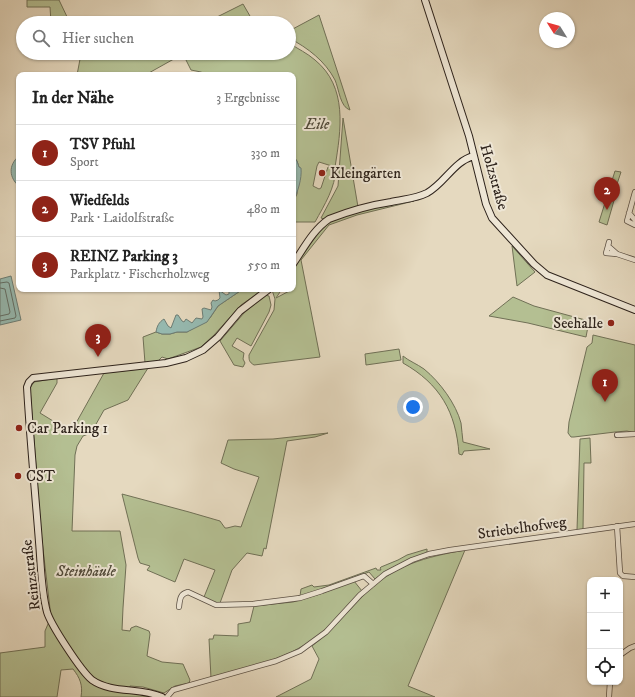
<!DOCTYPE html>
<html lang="de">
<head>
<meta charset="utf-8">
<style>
	body { margin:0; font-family:"IM FELL DW Pica",serif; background:#f2f2f2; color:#222 }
	.controls { position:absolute; right:12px; bottom:12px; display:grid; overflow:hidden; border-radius:8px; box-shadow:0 1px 3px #0004 }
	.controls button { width:36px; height:36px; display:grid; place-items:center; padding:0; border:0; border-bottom:1px solid #e0e0e0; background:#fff; color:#222; font:20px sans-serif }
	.compass { position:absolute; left:539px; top:12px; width:36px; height:36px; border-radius:50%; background:#fff; box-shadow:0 1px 3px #0004; rotate:307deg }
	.you { position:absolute; left:413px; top:407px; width:14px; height:14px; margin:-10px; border:3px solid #fff; border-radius:50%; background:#1a73e8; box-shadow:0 0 0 6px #1a73e833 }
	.badge { display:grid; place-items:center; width:26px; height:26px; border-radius:50%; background:#8f2418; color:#fff; font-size:13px; font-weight:700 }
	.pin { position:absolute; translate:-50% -33px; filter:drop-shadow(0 1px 2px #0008) }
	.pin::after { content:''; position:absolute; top:21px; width:14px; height:12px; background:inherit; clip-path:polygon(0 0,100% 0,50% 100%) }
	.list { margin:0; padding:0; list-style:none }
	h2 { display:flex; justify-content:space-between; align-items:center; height:52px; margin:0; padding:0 16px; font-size:17px }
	h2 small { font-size:13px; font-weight:400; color:#767676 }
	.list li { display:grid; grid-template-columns:26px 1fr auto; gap:12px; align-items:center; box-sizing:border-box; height:56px; padding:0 16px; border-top:1px solid #e0e0e0 }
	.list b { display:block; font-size:15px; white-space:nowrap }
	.list p { margin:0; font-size:13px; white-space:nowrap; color:#767676 }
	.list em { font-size:13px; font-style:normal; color:#767676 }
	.icon { flex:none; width:22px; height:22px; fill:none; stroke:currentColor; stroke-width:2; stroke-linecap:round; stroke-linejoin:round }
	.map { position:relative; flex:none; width:635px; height:697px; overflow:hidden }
	.search { position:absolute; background:#fff; box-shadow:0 1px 3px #0004; left:16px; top:16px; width:280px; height:44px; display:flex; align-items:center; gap:10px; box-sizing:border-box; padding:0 14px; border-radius:22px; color:#767676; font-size:15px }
	.panel { position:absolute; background:#fff; box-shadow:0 1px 3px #0004; left:16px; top:72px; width:280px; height:220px; border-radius:8px }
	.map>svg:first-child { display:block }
</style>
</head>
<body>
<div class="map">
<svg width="635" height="697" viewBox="0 0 635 697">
	<rect width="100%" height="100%" fill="#e5d9bf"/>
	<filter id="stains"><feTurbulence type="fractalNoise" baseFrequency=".005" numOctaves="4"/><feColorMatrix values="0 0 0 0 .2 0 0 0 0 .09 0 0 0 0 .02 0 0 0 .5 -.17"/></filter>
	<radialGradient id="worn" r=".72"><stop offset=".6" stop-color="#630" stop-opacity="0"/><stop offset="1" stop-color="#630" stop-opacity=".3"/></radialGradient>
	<path fill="#b4bf92" stroke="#707056" d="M27 0H59L70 23H51L50 7H27Z
		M243 4 254 23 221 20 209 21Z
		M319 15 350 110C340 107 339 89 335 80 325 61 308 48 289 38V31Z
		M289 43C298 49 307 53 315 60 348 87 341 130 335 167L319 162 317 166 313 186 319 189 321 188 328 167 336 168C335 188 325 204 315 222H293V202L297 194 299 167 297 161 293 156V75H207L201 72 191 70 185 58 181 55 147 74 141 75H77L81 54 63 53H289Z
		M343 118 358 207 334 214 324 219 321 218 338 186Z
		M615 171 621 172 613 196 615 197 607 225 599 222Z
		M414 201 357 215 329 225 301 260 320 357 254 365C249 362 249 360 249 355L274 310 275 299 272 290 273 289H282L276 298 293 289V267L318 232 328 223 337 218 369 209Z
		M512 246 535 272 517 286Z
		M243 289H264L241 305 214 335 201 347 168 359 162 357 157 362 145 363 143 337 156 332 162 334H170L177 332H187L210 318 218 306Z
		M265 295 269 296 271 305 269 312 251 346 237 338 232 346 244 353 243 359 245 363 243 367 234 365 220 341 244 313Z
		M513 297 534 306 589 321 586 337 528 323 489 316Z
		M593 335 635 345V433L627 431 615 432 574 437H571L568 433 569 422 587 347 592 343Z
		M399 349 401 360 366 365 365 354Z
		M403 356C409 361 417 364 424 369 440 382 456 404 461 423 462 429 462 436 463 442L490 449 464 451 462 455 459 454C456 412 440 384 403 363Z
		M148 368 128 400 104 410 91 433 83 436 77 446 75 455 72 531H120L126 565 123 608 122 630 130 631 131 628 136 626 149 631 150 634 147 656 162 662 183 664 190 680 189 683 175 686 164 693 143 687 130 686 128 692 143 694 151 697H81C83 685 80 678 73 669L61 670 57 697H0V653L45 647V631L51 617 41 532 30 388 34 382 57 378V383L40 413 71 432 104 373Z
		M328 433 315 437 287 441 266 549 264 548 262 556 247 553 232 570 220 603C214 602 207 602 204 597L215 570 184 559 175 582 147 570 150 566 140 563 138 558 122 494 189 512 220 521 225 528H227L235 526 241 527 259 477 234 469 221 463 228 440 273 439Z
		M590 438 591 463H584L583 530H577L580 439Z
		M427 549V553C408 559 392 567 375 579L369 572 322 590 300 596 301 589 312 585 314 587 329 585 376 568 377 570H381L380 568 381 567 398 560 407 555Z
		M465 550 408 686 435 697H276L311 679 319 659 312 646C332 631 347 612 364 595 393 565 426 557 465 550Z
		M354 581 362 591C343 611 325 634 301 647 276 662 238 670 211 678L209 639H213L214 635 238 636V624L250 622 254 606 293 602 320 594Z"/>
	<path fill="#96bab1" stroke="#6c7d75" d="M19 156V186C9 178 8 165 19 156Z
		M293 156 297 161 299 167 301 168C302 179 298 191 293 202Z
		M11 276 21 320 0 325V279Z
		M229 289H243L218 306 207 322 187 332H177L170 334H162L156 332C157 326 159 322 164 319L168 326 171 328 176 315H178L182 321 184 322 186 319 192 323 196 318 202 319 203 317 202 309 204 308 211 310 212 307 211 303 213 300 215 301 218 300 220 298 219 290 226 295 229 294Z"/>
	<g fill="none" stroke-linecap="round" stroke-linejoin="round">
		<path stroke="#626e66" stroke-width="1" d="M0 283 7 282 9 283 16 316 15 318 0 321
			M0 288 5 289 10 312 9 314 0 316"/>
		<g stroke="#5b5044" stroke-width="6">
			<path id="street" d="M635 192 627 221 635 225
				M629 213 635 220
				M609 242 608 246 617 254 635 260
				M608 246 606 253 617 254
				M617 435 635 434
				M617 526 620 573 623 576 635 577
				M179 607C180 599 180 594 188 592L216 605 253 604 300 598 322 591 364 576 373 584
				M620 655 630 648 635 646
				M167 697 173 690 276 661 300 651 326 632 360 595 385 574 412 560 429 554 450 550 635 524
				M609 697 610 682"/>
		</g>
		<g stroke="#2d221b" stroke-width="8">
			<path id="secondary" d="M425 0 469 136 486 204 492 218 534 264 547 275 635 310
				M293 264C304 248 313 230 329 219 347 212 371 205 391 202 403 199 415 199 427 193 445 183 454 161 474 156
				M162 697C140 687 112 694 92 680 81 671 51 625 47 612 41 590 41 564 39 542 35 490 30 439 27 387L29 382 33 378 166 363 186 358 203 350 218 337 240 311 269 289"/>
		</g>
		<use href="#street" stroke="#eee6d5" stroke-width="4.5"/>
		<use href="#secondary" stroke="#eee6d5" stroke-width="6"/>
	</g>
	<g fill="#8f2418" stroke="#eee6d5" stroke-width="1.5">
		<circle cx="322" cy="173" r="4"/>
		<circle cx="611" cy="323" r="4"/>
		<circle cx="19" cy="428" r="4"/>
		<circle cx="18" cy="476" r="4"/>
	</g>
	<g text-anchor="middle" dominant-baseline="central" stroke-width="4" stroke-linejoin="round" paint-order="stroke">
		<g font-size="15" font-style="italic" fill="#4f4939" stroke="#eee6d5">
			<text x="317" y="124">Eile</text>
			<text x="86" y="571">Steinhäule</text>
		</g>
		<g font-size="15" fill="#2d221b" stroke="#eee6d5" text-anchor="start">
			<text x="330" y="173">Kleingärten</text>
			<text x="603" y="323" text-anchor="end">Seehalle</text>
			<text x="27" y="428">Car Parking 1</text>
			<text x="26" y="476">CST</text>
		</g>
		<g font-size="15" fill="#2d221b" stroke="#eee6d5">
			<text transform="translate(494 177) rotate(74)">Holzstraße</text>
			<text transform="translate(522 528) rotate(-8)">Striebelhofweg</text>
			<text transform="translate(31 575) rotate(-97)">Reinzstraße</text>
		</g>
	</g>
	<rect width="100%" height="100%" filter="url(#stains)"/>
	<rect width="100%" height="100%" fill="url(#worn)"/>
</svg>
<div class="controls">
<button>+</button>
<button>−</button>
<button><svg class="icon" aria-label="locate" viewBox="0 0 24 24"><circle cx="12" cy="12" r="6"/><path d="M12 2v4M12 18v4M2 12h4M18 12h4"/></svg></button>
</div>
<svg class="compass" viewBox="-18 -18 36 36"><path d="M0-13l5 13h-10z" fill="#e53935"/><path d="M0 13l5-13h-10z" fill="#767676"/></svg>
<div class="you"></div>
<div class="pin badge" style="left:605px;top:402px">1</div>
<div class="pin badge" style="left:607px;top:210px">2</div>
<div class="pin badge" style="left:98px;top:357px">3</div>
<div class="search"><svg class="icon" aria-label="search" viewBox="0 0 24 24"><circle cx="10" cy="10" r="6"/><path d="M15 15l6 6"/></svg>Hier suchen</div>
<section class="panel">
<h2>In der Nähe<small>3 Ergebnisse</small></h2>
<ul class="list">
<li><span class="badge">1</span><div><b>TSV Pfuhl</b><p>Sport</p></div><em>330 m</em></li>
<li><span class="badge">2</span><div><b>Wiedfelds</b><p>Park · Laidolfstraße</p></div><em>480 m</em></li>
<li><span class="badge">3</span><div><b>REINZ Parking 3</b><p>Parkplatz · Fischerholzweg</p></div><em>550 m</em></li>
</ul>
</section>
</div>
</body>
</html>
